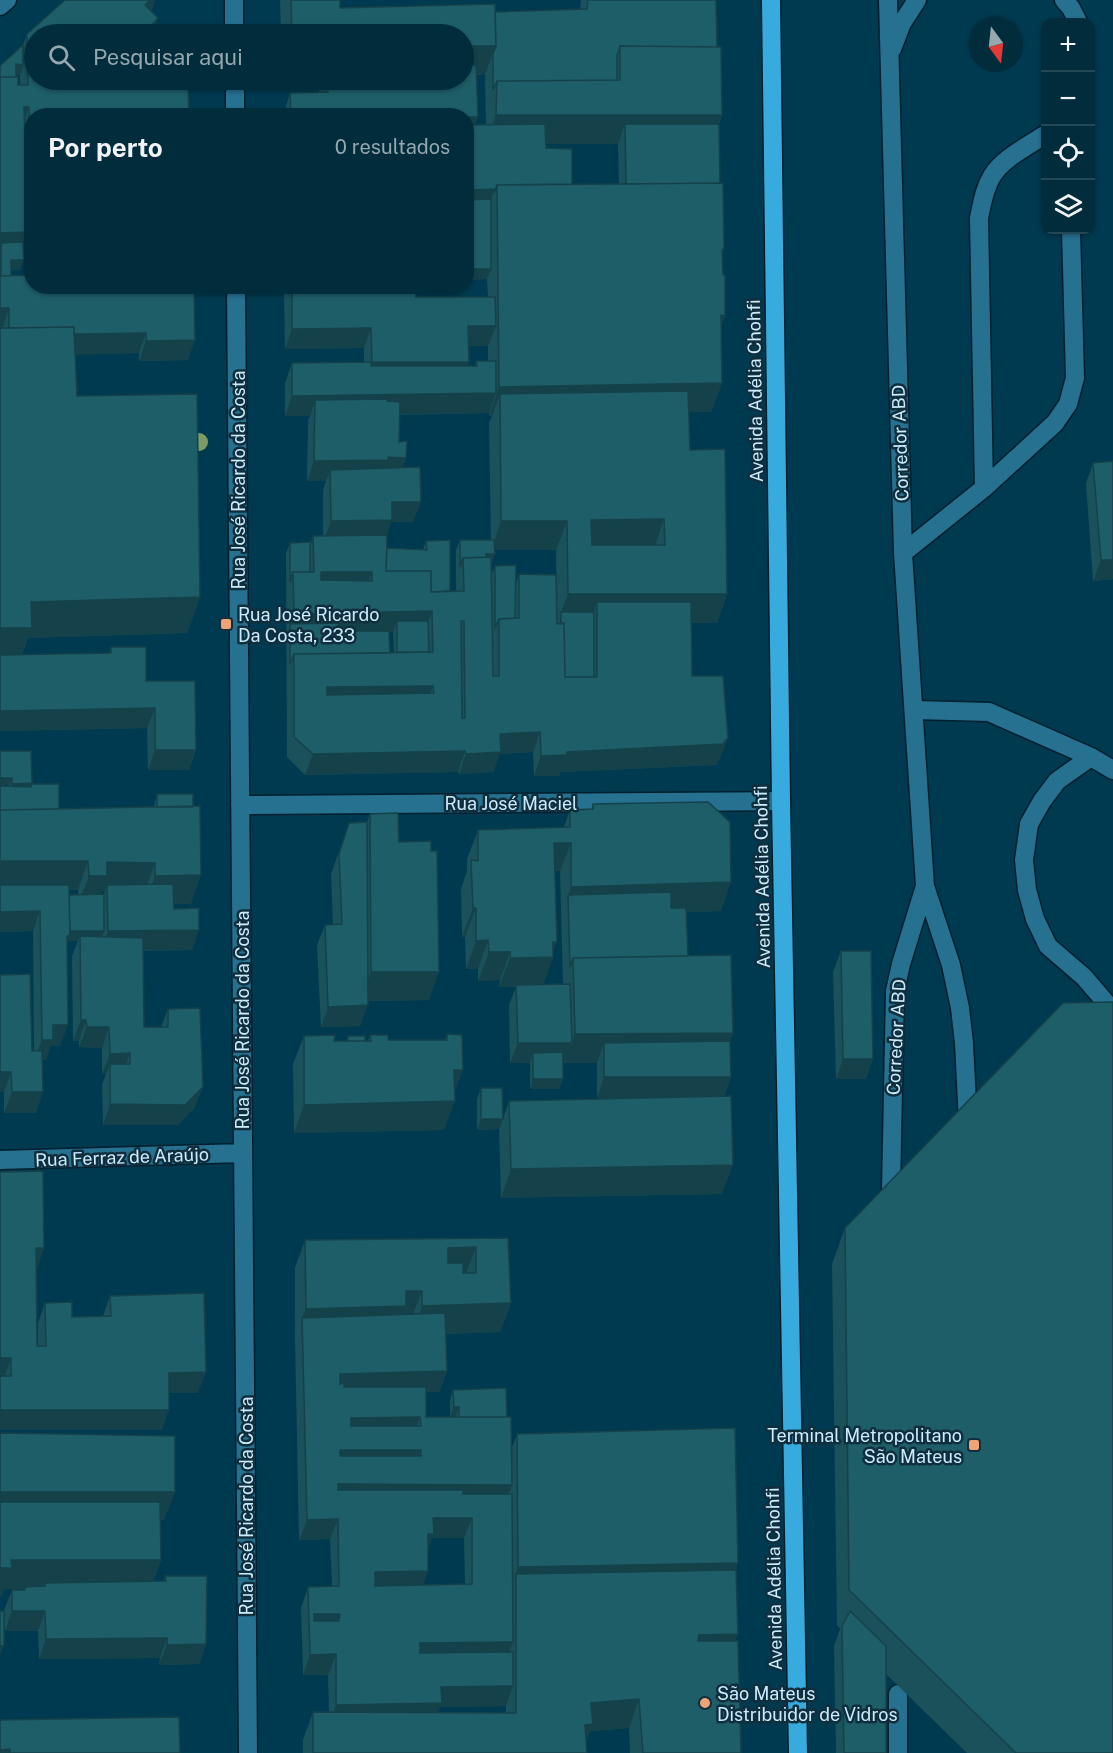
<!DOCTYPE html>
<html lang="pt">
<head>
<meta charset="utf-8">
<style>
	body { margin:0; font-family:"Public Sans",sans-serif; background:#0e3847; color:#f1f3f6 }
	.controls { position:absolute; right:18px; top:18px; display:grid; overflow:hidden; border-radius:12px; box-shadow:0 2px 4px #0004 }
	.controls button { width:54px; height:54px; display:grid; place-items:center; padding:0; border:0; border-bottom:2px solid #224856; background:#002c3c; color:#f1f3f6; font:30px sans-serif }
	.compass { position:absolute; left:969px; top:18px; width:54px; height:54px; border-radius:50%; background:#002c3c; box-shadow:0 2px 4px #0004; rotate:165deg }
	.list { margin:0; padding:0; list-style:none }
	h2 { display:flex; justify-content:space-between; align-items:center; height:78px; margin:0; padding:0 24px; font-size:26px }
	h2 small { font-size:20px; font-weight:400; color:#95a7af }
	.icon { flex:none; width:33px; height:33px; fill:none; stroke:currentColor; stroke-width:2; stroke-linecap:round; stroke-linejoin:round }
	.map { position:relative; flex:none; width:1113px; height:1753px; overflow:hidden }
	.search { position:absolute; background:#002c3c; box-shadow:0 2px 4px #0004; left:24px; top:24px; width:450px; height:66px; display:flex; align-items:center; gap:15px; box-sizing:border-box; padding:0 21px; border-radius:33px; color:#95a7af; font-size:22px }
	.panel { position:absolute; background:#002c3c; box-shadow:0 2px 4px #0004; left:24px; top:108px; width:450px; height:186px; border-radius:24px }
	.map>svg:first-child { display:block }
</style>
</head>
<body>
<div class="map">
<svg width="1113" height="1753" viewBox="0 0 1113 1753">
	<rect width="100%" height="100%" fill="#003a50"/>
	<g fill="none" stroke-linecap="round" stroke-linejoin="round">
		<g stroke="#011f2d" stroke-width="21">
			<path id="lane" d="M888 0 903 553 925 886 951 965 960 1008 964 1043 968 1123
				M1064 0 1071 8 1078 22
				M892 49 902 23 917 0
				M984 488 979 218C982 204 984 189 992 176 1003 158 1028 146 1046 134
				M903 553 984 488 1055 423 1068 404 1075 378 1071 230
				M914 710 989 712 1091 757 1113 770
				M1091 757 1057 781 1042 801 1029 824 1024 860 1027 890 1035 919 1048 946 1084 977 1113 1011
				M891 1191 895 991 901 964 925 886
				M898 1694V1753"/>
		</g>
		<g stroke="#011f2d" stroke-width="21">
			<path id="street" d="M234 0V34
				M0 6 7 0
				M235 80V116
				M236 286 248 1753
				M240 805 781 801
				M0 1160 243 1153"/>
		</g>
		<g stroke="#011f2d" stroke-width="21">
			<path id="highway" d="M771 0 781 801 798 1753"/>
		</g>
		<use href="#lane" stroke="#267090" stroke-width="18"/>
		<use href="#street" stroke="#267090" stroke-width="18"/>
		<use href="#highway" stroke="#37abdd" stroke-width="18"/>
	</g>
	<circle fill="#7d9a66" cx="199" cy="442" r="9"/>
	<path fill="#1a515a" fill-rule="evenodd" d="M65 0H155L151 11 34 34 32 116V286H194L188 360 139 361V353L75 354 77 396 200 597 187 633 28 638 22 654 109 653 111 647 146 681 196 750 189 770H148L147 728 0 731V66L23 45 27 34ZM20 74V85H18L16 75H20ZM24 243 25 275 11 276V270H20Z
		M280 0H340V8L495 12 580 9 581 0H716L717 47 722 115 719 124 720 183 724 249 722 255 723 275 725 316 721 326 722 383 711 412H689L690 450 727 594 717 623H692V676L728 738 720 758 716 765 560 772 559 776H534L533 752 500 754 493 772 459 774 458 772 305 775 287 757 286 553 290 543 311 542 313 536H323V490L326 481H307L308 420 310 416H285V383L292 363 364 362V348L285 349 284 291 286 286H416V297H488L487 279 466 280V116H283L290 93 319 92V89L323 80H464V34H281ZM485 74 486 125H475L477 75ZM546 144H618L619 184H572L546 148ZM468 346H488V361H476L475 366H467ZM489 413V416H492L489 423 491 540H460L456 550V591H450L426 541 423 550 387 549V535L391 522H413L402 468 406 458 399 442 400 415ZM495 550H556L557 624 519 574 515 585 495 566 491 576V564ZM389 632H393L394 652H390Z
		M1093 463 1113 579 1093 581 1086 483Z
		M0 751 32 784 59 809 154 807 157 794 191 904H173L174 909 192 950 143 951 144 1027H161L168 1009 195 1107 178 1125H103L102 1085 106 1074H102V1048L79 1047V1041H73L72 956 78 941H68L67 944 60 1046H51L46 1060H42L36 1113H4V1092H0V975L32 1051H34L33 931 0 932ZM69 890H78V895H69ZM101 891H105L104 894H100Z
		M593 804 721 911 686 912 688 956 733 1033 730 1041 731 1077 724 1096 722 1194 501 1198 499 1129 477 1130V1099L481 1088 503 1119 509 1101 679 1097 597 1098V1063H563V1079L559 1089H530V1063H510L509 1005 516 987H499L500 980 478 981V969H466L465 937H462L461 889 467 871V859L478 830 564 827 570 810 591 809ZM555 871H560L563 984H543L553 957Z
		M370 814 399 842 429 1000 368 1001 360 1026 321 1027 317 945 325 925 333 924 331 874 349 823 367 822Z
		M841 951 866 1079H836L833 972Z
		M447 1034 454 1092 444 1130 294 1133 293 1064 304 1036 334 1041H346L348 1036 365 1041H368L370 1035 388 1040H445Z
		M0 1172 44 1248 36 1268 37 1346H38V1323L45 1303 72 1317 103 1316 110 1296 198 1393H169L162 1430H0Z
		M845 1228 1113 1753H967L886 1674V1753H836L834 1646 840 1629 837 1625 832 1264Z
		M508 1238 511 1303 500 1332 445 1334 447 1371 439 1392H426V1417H450V1400L453 1390 507 1417 511 1450 517 1434 736 1570 735 1641 741 1753H630L629 1728 590 1731 586 1742 587 1753H303V1740L313 1712H329L328 1675H303L301 1608 308 1587 332 1586 330 1539 299 1540 295 1338V1268L305 1240ZM432 1538H464L465 1584 423 1585 428 1549ZM506 1706V1713L438 1712 440 1707Z
		M0 1433 164 1520H160L161 1560 153 1581H164L165 1576 206 1644 199 1664 159 1665 160 1658 39 1659 38 1631H5L4 1610 12 1590H24V1589H4L1 1597Z"/>
	<path fill="#15424a" d="M150 0H155L151 13 145 5Z
		M158 18 152 34H144Z
		M464 46H496L485 74 464 75Z
		M16 64 23 65 20 75H12Z
		M24 107H29L21 127Z
		M51 114H80V116H51Z
		M496 115H722L711 144 625 124 618 144H486Z
		M466 117H478L471 137H466Z
		M495 189 487 209 469 206 466 211V190Z
		M28 232 21 253H0V233Z
		M11 260H24L20 270H7Z
		M466 269H491L487 279 466 280Z
		M427 286H449L448 289H426Z
		M0 308H9L2 329H0Z
		M721 315 725 316 715 344Z
		M468 326H496L488 346H460Z
		M371 328 364 348 285 349 292 329Z
		M146 333 139 353 23 356 30 335Z
		M195 340 188 360 139 361 146 341Z
		M372 362H469L461 382 364 383Z
		M722 383 711 412 500 416V394L492 416H489L499 387Z
		M496 393 489 413 315 416V400L310 416H285L292 396Z
		M388 457 406 458 399 478 330 470 326 481H307L314 461Z
		M392 502H421L413 522H391L385 541H324L331 521Z
		M664 519 654 548 581 549 591 520Z
		M501 521H567L556 550H491Z
		M486 554H495L491 565H482Z
		M1101 560H1113V579L1093 581Z
		M321 572H372L365 592H314Z
		M568 594H727L717 623H597V602L590 623 561 612Z
		M200 597 187 633 28 638 19 663 0 664V628L31 602Z
		M450 601 432 612 425 631 397 621 393 632 290 634V624L294 614Z
		M433 686 426 706 319 707 327 687Z
		M155 708 147 728 0 731V711Z
		M540 732 533 752 500 754 493 772 459 774 466 754 500 734Z
		M728 738 720 758 716 765 560 772 559 776H534L541 756 567 752Z
		M155 750H196L189 770H148Z
		M465 751 458 772 305 775 313 754Z
		M0 778H12L5 798H0Z
		M32 783 24 804H5L12 784Z
		M554 843H571L560 871 544 872Z
		M0 861H88L78 890H0Z
		M107 862 155 863 145 891 107 885 105 891H101L96 904H78L89 876Z
		M201 875 191 904H145L155 876Z
		M731 882 721 911 569 915 568 895 571 887Z
		M473 908H476L465 937H462Z
		M40 911 33 931 0 932V912Z
		M199 930 192 950 101 951 108 931Z
		M66 931H104L100 941 80 936 78 941H68L62 957Z
		M488 940 478 969H466L476 941Z
		M553 942H557L551 957H553L543 986 499 987 510 958Z
		M489 952H510L500 980 478 981Z
		M371 972H439L429 1000 360 1001Z
		M368 1005 360 1026 321 1027 328 1007Z
		M81 1020H86L79 1041H73Z
		M53 1025H68L60 1046H51L46 1060H34L42 1040Z
		M87 1027H109L102 1048 79 1047Z
		M733 1033 723 1062 604 1043 597 1063H533V1053L530 1063H510L518 1043H572L575 1034Z
		M130 1053 123 1073 110 1064 106 1074H102L110 1054Z
		M843 1059H873L866 1079H836Z
		M454 1070H463L452 1099Z
		M0 1072H11L4 1092H0Z
		M604 1077H731L724 1097 597 1098Z
		M533 1079H563L559 1089H530Z
		M203 1087 195 1107 178 1125H103L110 1104Z
		M12 1092H43L36 1113H4Z
		M455 1101 444 1130 294 1133 304 1105Z
		M481 1119H503L499 1129 477 1130Z
		M733 1165 722 1194 501 1198 511 1169Z
		M476 1247 465 1276 438 1277 448 1248Z
		M36 1248H44L37 1268 28 1269Z
		M406 1291H422L411 1319 302 1318 306 1309Z
		M511 1303 500 1332 412 1335 422 1306Z
		M0 1358H11L4 1378H0Z
		M447 1371 439 1392 332 1395 340 1374Z
		M206 1372 198 1393H161L169 1373Z
		M454 1407H459L455 1418 450 1417Z
		M0 1410H169L162 1430H0Z
		M420 1417 413 1437 343 1438 351 1418Z
		M340 1450H421L413 1470 333 1471Z
		M338 1484 512 1485 505 1505 330 1504Z
		M0 1492H175L164 1520 0 1521Z
		M433 1518H472L464 1538H432L426 1554H421Z
		M338 1519 330 1539 299 1540 307 1520Z
		M11 1560H161L150 1588 45 1586V1583L43 1589 25 1587 24 1589H4L1 1597H0V1568Z
		M738 1563 725 1598 516 1574 505 1602 518 1567Z
		M428 1571 421 1592H367L375 1572Z
		M12 1611H45L38 1631H5Z
		M314 1614H340L332 1634 309 1628Z
		M738 1634 727 1663H688L699 1635Z
		M167 1638 160 1658 39 1659 46 1639Z
		M513 1642 505 1662 412 1664 420 1643Z
		M206 1644 199 1664 159 1665 167 1645Z
		M0 1646H4L0 1656Z
		M336 1654 328 1675H303L310 1655Z
		M513 1686 506 1706 440 1707 435 1723 329 1725 336 1705 441 1687Z
		M639 1699 629 1728 590 1731 582 1753H575L591 1703Z
		M10 1749 9 1753H0V1750Z"/>
	<path fill="#1e5e69" stroke="#15424a" stroke-width="1.5" fill-rule="evenodd" d="M65 0H150L145 5 158 18 144 34H34V80H188L189 116H80V114H51V116H32V218L29 107H24L28 232 0 233 1 276 32 275V286H194L195 340 146 341V333L74 334V327L9 328V308H0V77H18V85H28L27 34Z
		M291 0H340V8L495 4 496 46H464V34H292Z
		M588 0H716L717 47 620 46 617 55V80L497 81 493 90V54L496 46 495 12 587 9Z
		M23 45V65L16 64V77H0V66Z
		M620 46 721 47 722 115H496L497 81 620 80Z
		M464 55H472L473 65H476L478 117H466V116H291L290 93 328 92 327 80H464Z
		M545 124 546 148 572 149V184L497 185 494 193 495 189 466 190V125Z
		M625 124H719L720 183 626 184Z
		M723 183 724 249 722 250 723 275H725V316L721 315 722 383 499 387 497 185Z
		M491 199V269H466V223H468L469 206H466V200Z
		M23 242 24 260H11V276H1V243Z
		M292 286H416V297H495L496 326H468L469 362H372L371 328 292 329Z
		M74 327 77 396 197 394 200 597 31 602 32 628H0V328Z
		M476 361H496V393L292 396V363L371 362V366H477Z
		M688 391 690 450 725 449 727 594H568L567 521H501L500 394ZM664 519 665 545H592L591 520Z
		M387 399V401L400 402 399 442 407 441 406 458 388 457V460L314 461 315 400Z
		M1113 461V560H1101L1093 463Z
		M420 467 421 502H392V520L331 521 330 470Z
		M387 535 386 571H431V592L464 591 463 558 491 557 493 676H499V619L519 618V574L556 575 557 624 564 623 565 677H597V602H691L692 676H723L728 738 723 744 567 752 566 755 541 756 540 732 500 734 501 752 466 754 465 751 313 754 294 737V654L433 652 432 611 294 614 293 572H314L313 536ZM321 572H372V581L321 580ZM461 621H464L465 718H462ZM433 686 434 693 327 695V687Z
		M450 540V591L431 592V571H386L387 548 427 550 426 541Z
		M460 540H494L495 554H486V557L463 558 460 567Z
		M311 542 310 546V572H293L290 582V543Z
		M516 565 515 618 499 619 495 628V566Z
		M561 612H594V677H565L564 623 561 624Z
		M397 621H428L429 652H397Z
		M338 623V631H389L390 653 294 654 290 664V624Z
		M111 647H146V681H195L196 750H155V708L0 711V655L111 653Z
		M0 751H31L32 783 12 784V778H0Z
		M31 784H59V809L0 810V786L31 787Z
		M157 794H193V807H157Z
		M708 802 730 822 731 882 571 887V843H554L557 942H553V957L510 958V952H489L488 940 476 941V908H473L471 860 478 861V830L570 827V810L593 809V804Z
		M200 806 201 875 155 876V863L107 862V876H89L88 861H0V810Z
		M398 813 399 842 431 841V851H437L439 972H371L370 814Z
		M367 822 368 1005 328 1007 325 925 342 924 339 854 349 823Z
		M173 884 174 909 199 908V930L108 931 107 885Z
		M0 885H69L70 936H67L68 1025H53V1040H42L40 911 0 912Z
		M671 892V908H686L688 956 573 958 570 967 568 895Z
		M104 894V931H70L69 895Z
		M80 936 143 938 144 1027H168V1009L200 1008 203 1087 185 1105 110 1104V1064H130V1053L110 1054 109 1027H87L86 1020H81Z
		M841 951H871L873 1059H843Z
		M731 955 733 1033 575 1034 573 958Z
		M30 974 32 1051H42L43 1092H12L11 1072H0V975Z
		M570 984 572 1043H518L516 985Z
		M1113 1002V1753H1016L849 1590 845 1228 1063 1003Z
		M447 1034 462 1035 463 1070H454L455 1101 304 1105V1036L335 1035 334 1041H371L370 1035H388V1040H447Z
		M348 1036H365V1041H348Z
		M730 1041 731 1077H604V1043Z
		M563 1052V1079H533V1053Z
		M481 1088H502L503 1119H481Z
		M731 1096 733 1165 511 1169 509 1101Z
		M43 1171 44 1248H36L37 1346H46L45 1303 72 1302V1317L111 1316 110 1296 204 1293 206 1372 169 1373V1410H0V1376H11V1358H0V1172Z
		M508 1238 511 1303 422 1306V1291H406V1306L306 1309 305 1240ZM476 1247V1273H463V1263H448V1248Z
		M445 1313 447 1371 340 1374V1384L344 1383V1387H426V1417H511L512 1485 338 1484V1490H463V1494H512L513 1642 420 1643V1653L513 1652V1686L441 1687 442 1703 336 1705V1654L310 1655 308 1587 339 1586 338 1519 307 1520 302 1318ZM420 1417 421 1426H351V1418ZM340 1450H421V1456H340ZM433 1518H472V1584L375 1586V1572L428 1571V1534H434ZM314 1614H340L339 1621H314Z
		M506 1388 507 1417H459V1407H454L453 1390Z
		M735 1428 738 1563 518 1567 517 1434Z
		M0 1433 175 1436V1492H0Z
		M0 1502H160L161 1560H11L12 1568H0Z
		M736 1570 738 1634 699 1635 698 1641H738L741 1753H643L639 1699 591 1703 593 1724 585 1725 587 1753H313V1712L516 1713V1574Z
		M165 1576H207L206 1644 167 1645V1638L46 1639 45 1611H12V1590H25V1587L45 1586V1583L166 1581Z
		M0 1611H4V1646H0Z
		M850 1611 886 1646V1753H844L842 1626Z
		M179 1717 180 1753H10V1749L0 1750V1720Z"/>
	<g fill="#efa376" stroke="#102e3c" stroke-width="2">
		<rect x="220" y="618" width="12" height="12" rx="3"/>
		<rect x="968" y="1439" width="12" height="12" rx="3"/>
		<circle cx="705" cy="1703" r="6"/>
	</g>
	<g text-anchor="middle" dominant-baseline="central" stroke-width="5" stroke-linejoin="round" paint-order="stroke">
		<g font-size="18" fill="#caecff" stroke="#102e3c">
			<text transform="translate(755 391) rotate(-91)">Avenida Adélia Chohfi</text>
			<text transform="translate(900 443) rotate(-92)">Corredor ABD</text>
			<text transform="translate(238 480) rotate(-90)">Rua José Ricardo da Costa</text>
			<text x="511" y="803">Rua José Maciel</text>
			<text transform="translate(762 877) rotate(-91)">Avenida Adélia Chohfi</text>
			<text transform="translate(242 1020) rotate(-90)">Rua José Ricardo da Costa</text>
			<text transform="translate(896 1037) rotate(-87)">Corredor ABD</text>
			<text transform="translate(122 1157) rotate(-2)">Rua Ferraz de Araújo</text>
			<text transform="translate(246 1506) rotate(-90)">Rua José Ricardo da Costa</text>
			<text transform="translate(774 1579) rotate(-91)">Avenida Adélia Chohfi</text>
		</g>
		<g font-size="18" fill="#caecff" stroke="#102e3c" text-anchor="start">
			<text x="238" y="614">Rua José Ricardo<tspan x="238" dy="21">Da Costa, 233</tspan></text>
			<text x="962" y="1435" text-anchor="end">Terminal Metropolitano<tspan x="962" dy="21">São Mateus</tspan></text>
			<text x="717" y="1693">São Mateus<tspan x="717" dy="21">Distribuidor de Vidros</tspan></text>
		</g>
	</g>
</svg>
<div class="controls">
<button>+</button>
<button>−</button>
<button><svg class="icon" aria-label="locate" viewBox="0 0 24 24"><circle cx="12" cy="12" r="6"/><path d="M12 2v4M12 18v4M2 12h4M18 12h4"/></svg></button>
<button><svg class="icon" aria-label="layers" viewBox="0 0 24 24"><path d="M12 4l9 5-9 5-9-5zM3 14l9 5 9-5"/></svg></button>
</div>
<svg class="compass" viewBox="-18 -18 36 36"><path d="M0-13l5 13h-10z" fill="#e53935"/><path d="M0 13l5-13h-10z" fill="#95a7af"/></svg>
<div class="search"><svg class="icon" aria-label="search" viewBox="0 0 24 24"><circle cx="10" cy="10" r="6"/><path d="M15 15l6 6"/></svg>Pesquisar aqui</div>
<section class="panel">
<h2>Por perto<small>0 resultados</small></h2>
<ul class="list">
</ul>
</section>
</div>
</body>
</html>
